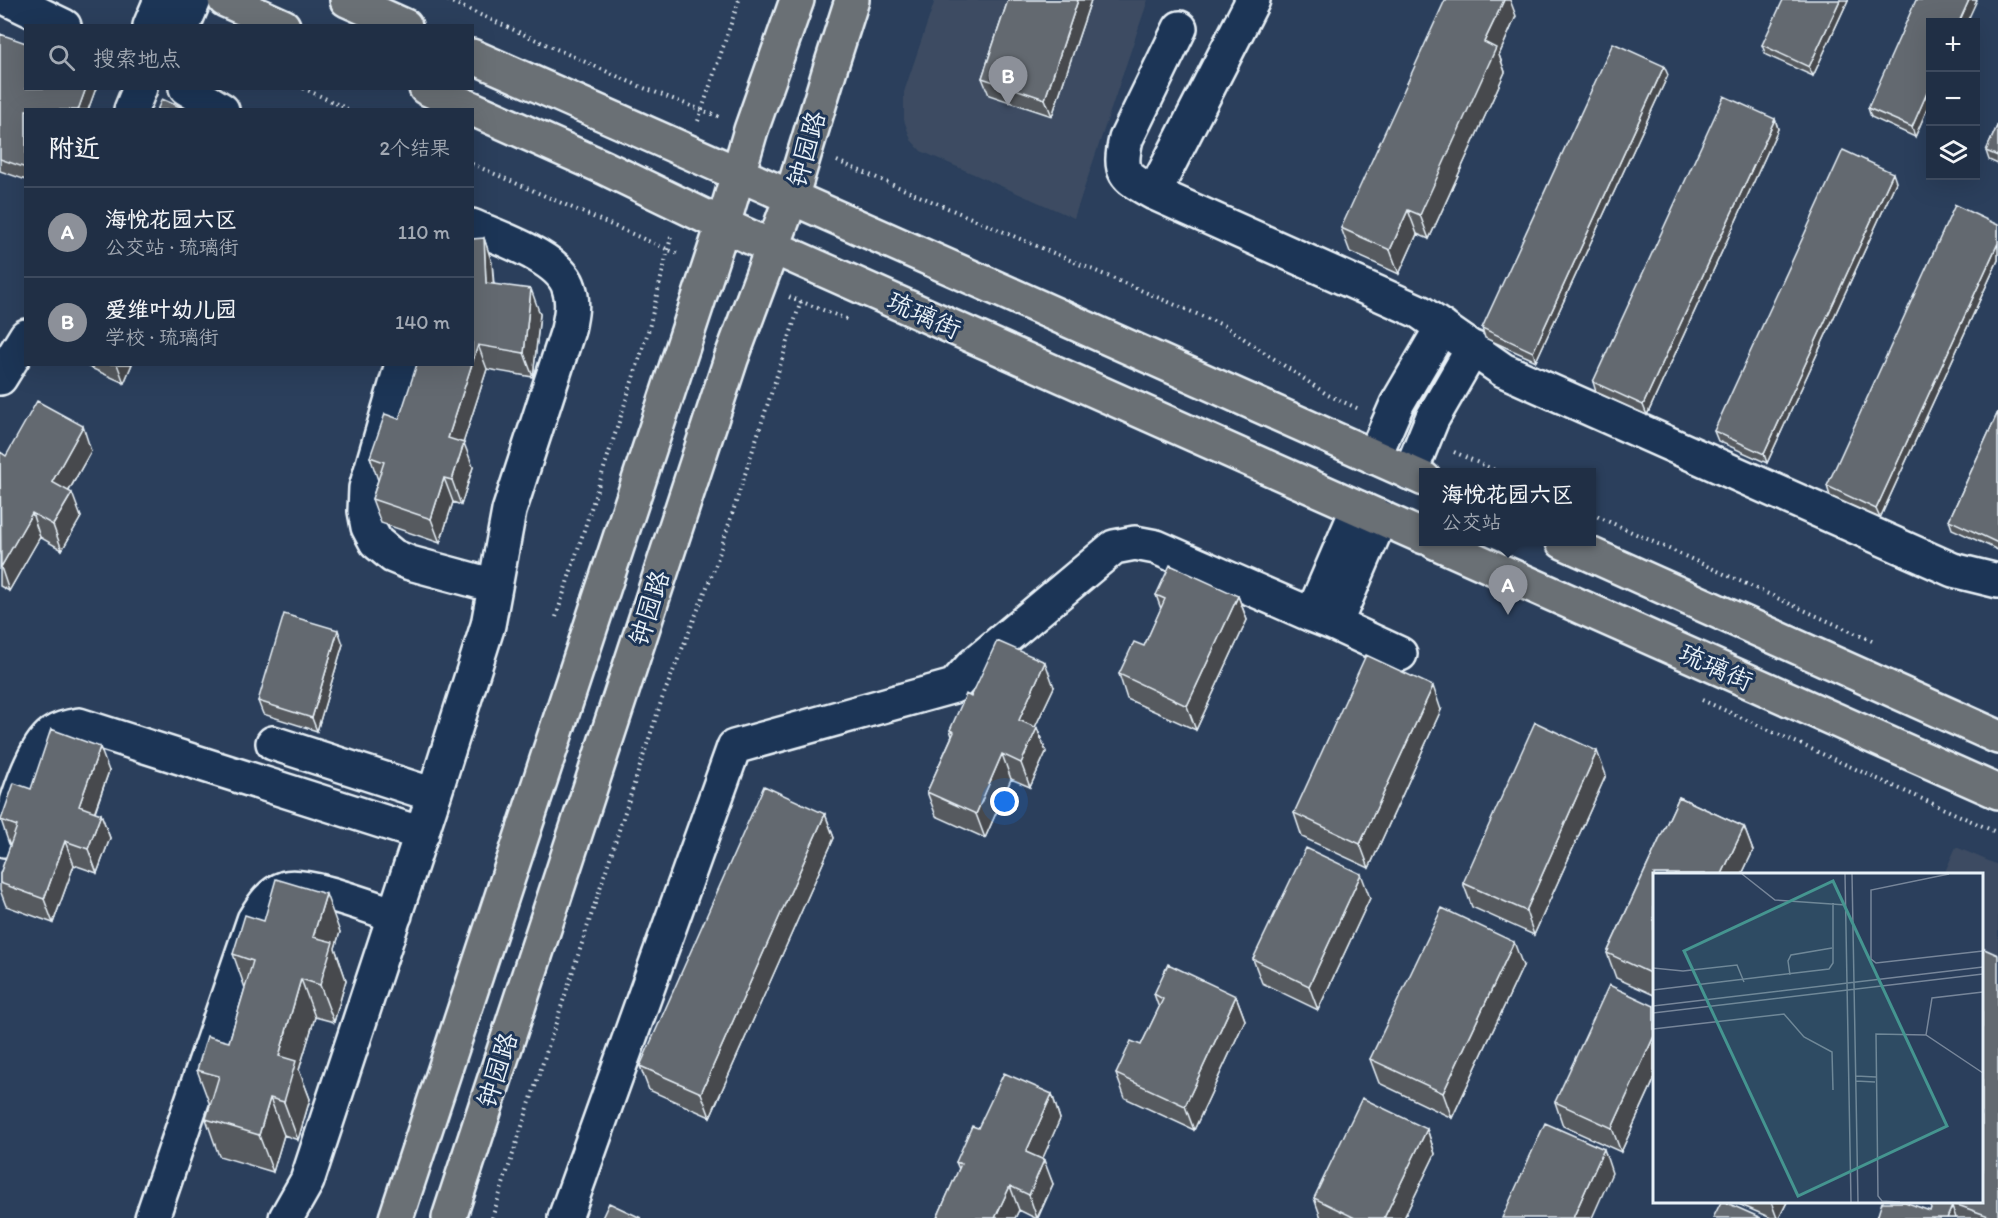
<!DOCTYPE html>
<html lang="zh">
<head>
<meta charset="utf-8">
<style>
	body { margin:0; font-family:Itim,"LXGW WenKai TC",sans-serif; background:#2d3b50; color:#f1f3f6 }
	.controls { position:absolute; right:18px; top:18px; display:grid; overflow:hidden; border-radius:0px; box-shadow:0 6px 24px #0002 }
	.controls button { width:54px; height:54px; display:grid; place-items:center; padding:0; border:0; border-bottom:2px solid #3d4a5e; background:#202f45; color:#f1f3f6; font:30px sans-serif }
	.you { position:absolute; left:1005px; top:802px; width:21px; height:21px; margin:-15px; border:4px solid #fff; border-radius:50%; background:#1a73e8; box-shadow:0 0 0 9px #1a73e833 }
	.badge { display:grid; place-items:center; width:39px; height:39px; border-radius:50%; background:#8c9099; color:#fff; font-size:20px; font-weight:700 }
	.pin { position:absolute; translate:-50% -50px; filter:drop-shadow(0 2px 3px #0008) }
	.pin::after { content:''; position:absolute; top:32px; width:21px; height:18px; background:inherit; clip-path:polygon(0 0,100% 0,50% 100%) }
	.popup { position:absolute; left:1419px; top:468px; width:177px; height:78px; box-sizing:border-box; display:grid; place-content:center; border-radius:0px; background:#202f45; filter:drop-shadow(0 2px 4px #0005); font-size:20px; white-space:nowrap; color:#a2a9b3 }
	.popup b { font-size:22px; color:#f1f3f6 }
	.popup::after { content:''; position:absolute; left:50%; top:100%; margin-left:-12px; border:12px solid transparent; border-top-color:#202f45 }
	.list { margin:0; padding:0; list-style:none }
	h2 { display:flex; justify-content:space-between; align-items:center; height:78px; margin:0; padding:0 24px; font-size:26px }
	h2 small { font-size:20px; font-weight:400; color:#a2a9b3 }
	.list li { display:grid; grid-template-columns:39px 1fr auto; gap:18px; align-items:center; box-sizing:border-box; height:90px; padding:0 24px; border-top:2px solid #3d4a5e }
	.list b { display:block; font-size:22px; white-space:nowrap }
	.list p { margin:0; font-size:20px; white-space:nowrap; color:#a2a9b3 }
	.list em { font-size:20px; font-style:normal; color:#a2a9b3 }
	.icon { flex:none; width:33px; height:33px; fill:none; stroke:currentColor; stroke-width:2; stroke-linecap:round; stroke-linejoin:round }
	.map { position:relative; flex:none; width:1998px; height:1218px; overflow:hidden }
	.search { position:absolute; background:#202f45; box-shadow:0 6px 24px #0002; left:24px; top:24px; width:450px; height:66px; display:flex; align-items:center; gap:15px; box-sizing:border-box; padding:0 21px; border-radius:0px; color:#a2a9b3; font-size:22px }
	.panel { position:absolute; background:#202f45; box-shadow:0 6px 24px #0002; left:24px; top:108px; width:450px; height:258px; border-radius:0px }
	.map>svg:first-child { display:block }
</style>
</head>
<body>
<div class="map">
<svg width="1998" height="1218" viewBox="0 0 1998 1218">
	<rect width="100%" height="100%" fill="#2b3f5c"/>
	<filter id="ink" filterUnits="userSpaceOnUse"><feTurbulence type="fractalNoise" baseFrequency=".0167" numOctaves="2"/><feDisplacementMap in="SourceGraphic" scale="12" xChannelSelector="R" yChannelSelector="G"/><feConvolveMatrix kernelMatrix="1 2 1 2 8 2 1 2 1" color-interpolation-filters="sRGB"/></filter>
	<g filter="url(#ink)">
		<path fill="#3c4c62" d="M935 0H1148L1074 218 921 151 911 140 904 120V92Z
			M1956 847 1998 865V1218H1937L1982 1202V874H1944Z"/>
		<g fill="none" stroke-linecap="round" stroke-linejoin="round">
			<g stroke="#e8f1f8" stroke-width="38">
				<path id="minor" d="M10 0 64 26
					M1253 0 1154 193 1420 312 1503 370 1953 570 1998 581
					M150 26 161 0
					M183 26 194 0
					M186 88 222 110
					M131 110 140 88
					M1154 193C1125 177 1118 174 1126 139L1180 28
					M402 364 366 488 365 511 368 527 376 542 393 556 410 563 495 586
					M0 378 26 336
					M1374 457 1397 404 1442 327
					M1410 473 1432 419 1473 348
					M1312 615 1358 508
					M1335 624 1381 517
					M273 743 434 795
					M5 840C14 813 30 750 52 734 60 728 70 727 79 725L422 834
					M152 1218 254 920C262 907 270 893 286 888 305 882 373 908 395 915
					M286 1218 307 1181 434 795 488 625 509 511 568 330C571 316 574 302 569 288 561 258 499 238 472 226
					M565 1218 734 747 954 686 972 666 1114 547 1135 543 1156 547 1312 615 1335 624 1400 654"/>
			</g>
			<g stroke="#e8f1f8" stroke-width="38">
				<path id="major" d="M225 0 283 26
					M347 0 405 26
					M472 56C790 196 1107 337 1424 479
					M426 88 603 167 723 225 1424 537
					M1435 542 1998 792
					M1563 542 1998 737
					M396 1218 723 225 751 130 797 0
					M449 1218 731 359 791 198 830 69 852 0"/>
			</g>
			<path stroke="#e8f1f8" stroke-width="4" stroke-dasharray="1.5 4.5" stroke-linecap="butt" d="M447 0 639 86 720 117
				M303 88 350 110
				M698 121 739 0
				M837 161 1225 326 1328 395 1359 409
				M472 164 678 254
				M789 297 849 320
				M1454 452 1499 472
				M1592 514 1872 641
				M556 617 648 332 671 237
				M1702 700 1998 833
				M492 1218 662 699 715 567 801 301"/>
			<use href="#minor" stroke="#1d3557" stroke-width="33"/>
			<use href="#major" stroke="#6b6f75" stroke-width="33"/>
		</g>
		<path fill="#565a5f" stroke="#e8f1f8" stroke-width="1.5" d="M1008 0H1091L1052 116 989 95 982 78Z
			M1848 0 1813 76 1766 55 1762 45Z
			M1516 16 1499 55 1505 72 1429 239 1417 234 1399 274 1350 252 1341 228Z
			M1930 22V102L1915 137 1871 117 1868 108Z
			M0 34 96 88 88 110H26V180L0 171Z
			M1668 75 1536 361 1485 338 1482 328Z
			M1775 119 1778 129 1647 415 1596 392 1593 382Z
			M1998 124V164L1989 160 1986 151Z
			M1896 182 1767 463 1718 441 1714 431Z
			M1998 225V260L1880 518 1830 496 1827 486Z
			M484 238 492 263 494 284 540 314 533 377 487 369 463 443 473 467 461 505 453 502 440 543 381 523 372 499 378 480 370 457 399 419Z
			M82 364H132L124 383Z
			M1998 412V550L1952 529 1949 520Z
			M91 451 69 491 81 517 62 550 40 537 9 591 0 586V452L6 456Z
			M1156 595 1238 596 1247 620 1196 730 1127 699 1119 674 1144 646 1161 609Z
			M343 644 317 731 263 714 258 701Z
			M1054 687 1035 727 1037 728 1046 752 1030 787 1011 779 985 838 936 816 927 792 952 736 950 730 971 697Z
			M1441 710 1369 868 1302 837 1294 813Z
			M109 771 95 812 101 814 110 838 97 873 74 865 53 923 6 906 0 890V874L11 845 9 844 1 820 31 789Z
			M1606 775 1534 935 1472 907 1463 883Z
			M1679 797 1744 827 1753 851 1742 874H1654V995L1616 978 1607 953Z
			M825 814 834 838 710 1117 649 1090 640 1066Z
			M1370 898 1318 1010 1262 983 1253 959Z
			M264 921 340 932 335 948 346 980 334 1022 315 1017 299 1070 310 1099 298 1140 284 1135 273 1172 219 1156 206 1119 210 1105 197 1070 229 1042 245 988 233 954Z
			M1523 966 1452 1118 1379 1083 1370 1059Z
			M1154 994 1236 996 1245 1020 1194 1130 1125 1098 1116 1074 1141 1045 1159 1008Z
			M1654 1006V1080L1621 1152 1563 1126 1555 1102Z
			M1052 1094 1060 1119 1042 1159 1053 1184 1038 1218H1035L1019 1210 1015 1218H937L959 1169 956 1162 978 1128Z
			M1427 1129 1435 1154 1404 1218H1321L1314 1198Z
			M1734 1202H1787L1779 1218H1771Z
			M1933 1202H1982L1998 1218H1877L1930 1211Z"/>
		<path fill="#464a4e" stroke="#e8f1f8" stroke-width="1.5" d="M1078 0H1091L1052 116 1045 99Z
			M1504 0H1510L1516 16 1499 55 1505 72 1429 239 1420 215 1484 42Z
			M1840 0H1848L1813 76 1809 67Z
			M1969 0H1977L1967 22H1959Z
			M1664 66 1668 75 1536 361 1533 352Z
			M1930 86V102L1915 137 1912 127Z
			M86 88H96L88 110H78Z
			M1775 119 1778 129 1647 415 1643 405Z
			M1893 173 1896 182 1767 463 1764 454Z
			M1408 210 1417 234 1399 274 1390 250Z
			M484 238 492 263 495 307 486 283Z
			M1998 243V260L1880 518 1876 509Z
			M531 289 540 314 533 377 524 353Z
			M478 345 487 369 457 462 448 438Z
			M117 364H132L124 383Z
			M83 426 91 451 60 506 52 482Z
			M464 443 473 467 461 505 452 480Z
			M444 478 453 502 440 543 431 519Z
			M72 493 81 517 62 550 53 525Z
			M32 513 40 537 9 591 1 567Z
			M1238 596 1247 620 1196 730 1187 706Z
			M338 630 343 644 317 731 312 718Z
			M1045 662 1054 687 1027 744 1019 720Z
			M1433 686 1441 710 1369 868 1360 844Z
			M1037 728 1046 752 1030 787 1021 763Z
			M100 747 109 771 88 830 79 806Z
			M1597 751 1606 775 1534 935 1526 911Z
			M1002 754 1011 779 985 838 976 814Z
			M101 814 110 838 97 873 88 849Z
			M825 814 834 838 710 1117 701 1093Z
			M1744 827 1753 851 1742 874H1722Z
			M65 841 74 865 53 923 44 899Z
			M1361 874 1370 898 1318 1010 1309 986Z
			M326 894 340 932 335 948 346 980 334 1022 320 985 313 937Z
			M1514 942 1523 966 1452 1118 1443 1093Z
			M301 979 315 1017 299 1070 310 1099 298 1140 284 1102 279 1056Z
			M1236 996 1245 1020 1194 1130 1185 1106Z
			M1654 1036V1080L1621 1152 1612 1128Z
			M1052 1094 1060 1119 1035 1176 1026 1152Z
			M270 1098 284 1135 273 1172 259 1135Z
			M1427 1129 1435 1154 1404 1218H1384Z
			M1604 1149 1612 1173 1592 1218H1573Z
			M1044 1160 1053 1184 1037 1218 1029 1195Z
			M1010 1186 1019 1210 1015 1218H995Z
			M1771 1202H1787L1779 1218H1777Z
			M1952 1206 1956 1218H1947Z"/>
		<path fill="#64696f" stroke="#e8f1f8" stroke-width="1.5" d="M1008 0H1078L1045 99 982 78Z
			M1445 0H1504L1484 42 1496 48 1420 215 1408 210 1390 250 1341 228Z
			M1783 0H1840L1809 67 1762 45Z
			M1916 0H1969L1959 22H1930V86L1912 127 1868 108Z
			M0 34 26 43V88H86L78 110H26V168L0 159Z
			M1613 43 1664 66 1533 352 1482 328Z
			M1724 96 1775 119 1643 405 1593 382Z
			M162 99 187 110H157Z
			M1998 124V156L1986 151Z
			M1843 150 1893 173 1764 454 1714 431Z
			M1955 205 1998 225V243L1876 509 1827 486Z
			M484 238 486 283 531 289 524 353 478 345 472 363V239Z
			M417 364H472L448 438 464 443 452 480 444 478 431 519 372 499 384 462 370 457 385 414 399 419Z
			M37 401 83 426 52 482 72 493 53 525 32 513 1 567 0 452 6 456Z
			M1998 412V543L1949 520Z
			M1170 565 1238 596 1187 706 1119 674 1134 642 1144 646 1165 599 1156 595Z
			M284 614 338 630 312 718 258 701Z
			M997 641 1045 662 1019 720 1037 728 1021 763 1002 754 976 814 927 792 954 732 950 730 966 694 971 697Z
			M1366 655 1433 686 1360 844 1294 813Z
			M1535 722 1597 751 1526 911 1463 883Z
			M51 729 100 747 79 806 101 814 88 849 65 841 44 899 0 883V874L17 826 1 820 14 783 31 789Z
			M764 786 825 814 701 1093 640 1066Z
			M1679 797 1744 827 1722 874H1654V975L1607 953Z
			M1306 848 1361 874 1309 986 1253 959Z
			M276 879 326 894 313 937 333 942 320 985 301 979 279 1056 296 1061 284 1102 270 1098 259 1135 206 1119 219 1076 197 1070 207 1036 229 1042 253 961 233 954 245 915 264 921Z
			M1442 908 1514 942 1443 1093 1370 1059Z
			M1982 948 1998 955V1218H1994L1949 1202H1982Z
			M1168 964 1236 996 1185 1106 1116 1074 1131 1041 1141 1045 1163 999 1154 994Z
			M1609 985 1654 1006V1036L1612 1128 1555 1102Z
			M1004 1073 1052 1094 1026 1152 1044 1160 1029 1195 1010 1186 995 1218H937L961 1164 956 1162 972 1126 978 1128Z
			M1362 1098 1427 1129 1384 1218H1355L1314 1198Z
			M1545 1123 1604 1149 1573 1218H1502Z
			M1721 1202H1725L1761 1218H1713Z
			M1882 1202H1905L1930 1211 1933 1202H1940L1952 1206 1947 1218H1877Z
			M609 1203 641 1218H602Z"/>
	</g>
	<g text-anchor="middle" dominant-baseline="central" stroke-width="6" stroke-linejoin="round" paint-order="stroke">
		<g font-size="26" fill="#e8f1f8" stroke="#1d3557">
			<text transform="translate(806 149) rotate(-74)">钟园路</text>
			<text transform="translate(924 315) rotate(24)">琉璃街</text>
			<text transform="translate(649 608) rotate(-72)">钟园路</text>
			<text transform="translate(1716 667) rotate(24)">琉璃街</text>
			<text transform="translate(497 1070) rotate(-72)">钟园路</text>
		</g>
	</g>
	<g transform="translate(1653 873)">
		<rect width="330" height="330" fill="#2b3f5c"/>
		<path fill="none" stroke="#77869a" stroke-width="1.5" d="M89 1 122 27 193 32M192 1 198 329M199 1 205 329M296 1 218 17V86L223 90 330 78M0 95 30 98 84 92 91 109M137 102 135 88 138 82 179 75M0 117 176 96 180 90V30M0 133 330 94M0 140 330 101M0 156 131 141 151 164 179 179 180 217M273 162 279 125 330 119M203 203 223 204M203 208 222 209M247 329 229 328 225 323 223 161 273 162 330 200"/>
		<path fill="#459590" fill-opacity="0.15" stroke="#459590" stroke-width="3" d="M180 8 294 253 145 323 31 78Z"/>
		<rect width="330" height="330" fill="none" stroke="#e8f1f8" stroke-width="3"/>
	</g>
</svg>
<div class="controls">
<button>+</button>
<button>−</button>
<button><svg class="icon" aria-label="layers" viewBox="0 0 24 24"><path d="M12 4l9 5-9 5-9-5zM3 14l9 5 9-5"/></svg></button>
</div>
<div class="you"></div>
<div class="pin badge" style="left:1508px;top:615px">A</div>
<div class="popup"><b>海悦花园六区</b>公交站</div>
<div class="pin badge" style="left:1008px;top:106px">B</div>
<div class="search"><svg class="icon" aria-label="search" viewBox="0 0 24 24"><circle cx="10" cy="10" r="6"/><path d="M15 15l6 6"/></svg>搜索地点</div>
<section class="panel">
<h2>附近<small>2个结果</small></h2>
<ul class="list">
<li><span class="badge">A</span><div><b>海悦花园六区</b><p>公交站 · 琉璃街</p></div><em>110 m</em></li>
<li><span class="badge">B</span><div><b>爱维叶幼儿园</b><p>学校 · 琉璃街</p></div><em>140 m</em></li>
</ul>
</section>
</div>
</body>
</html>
